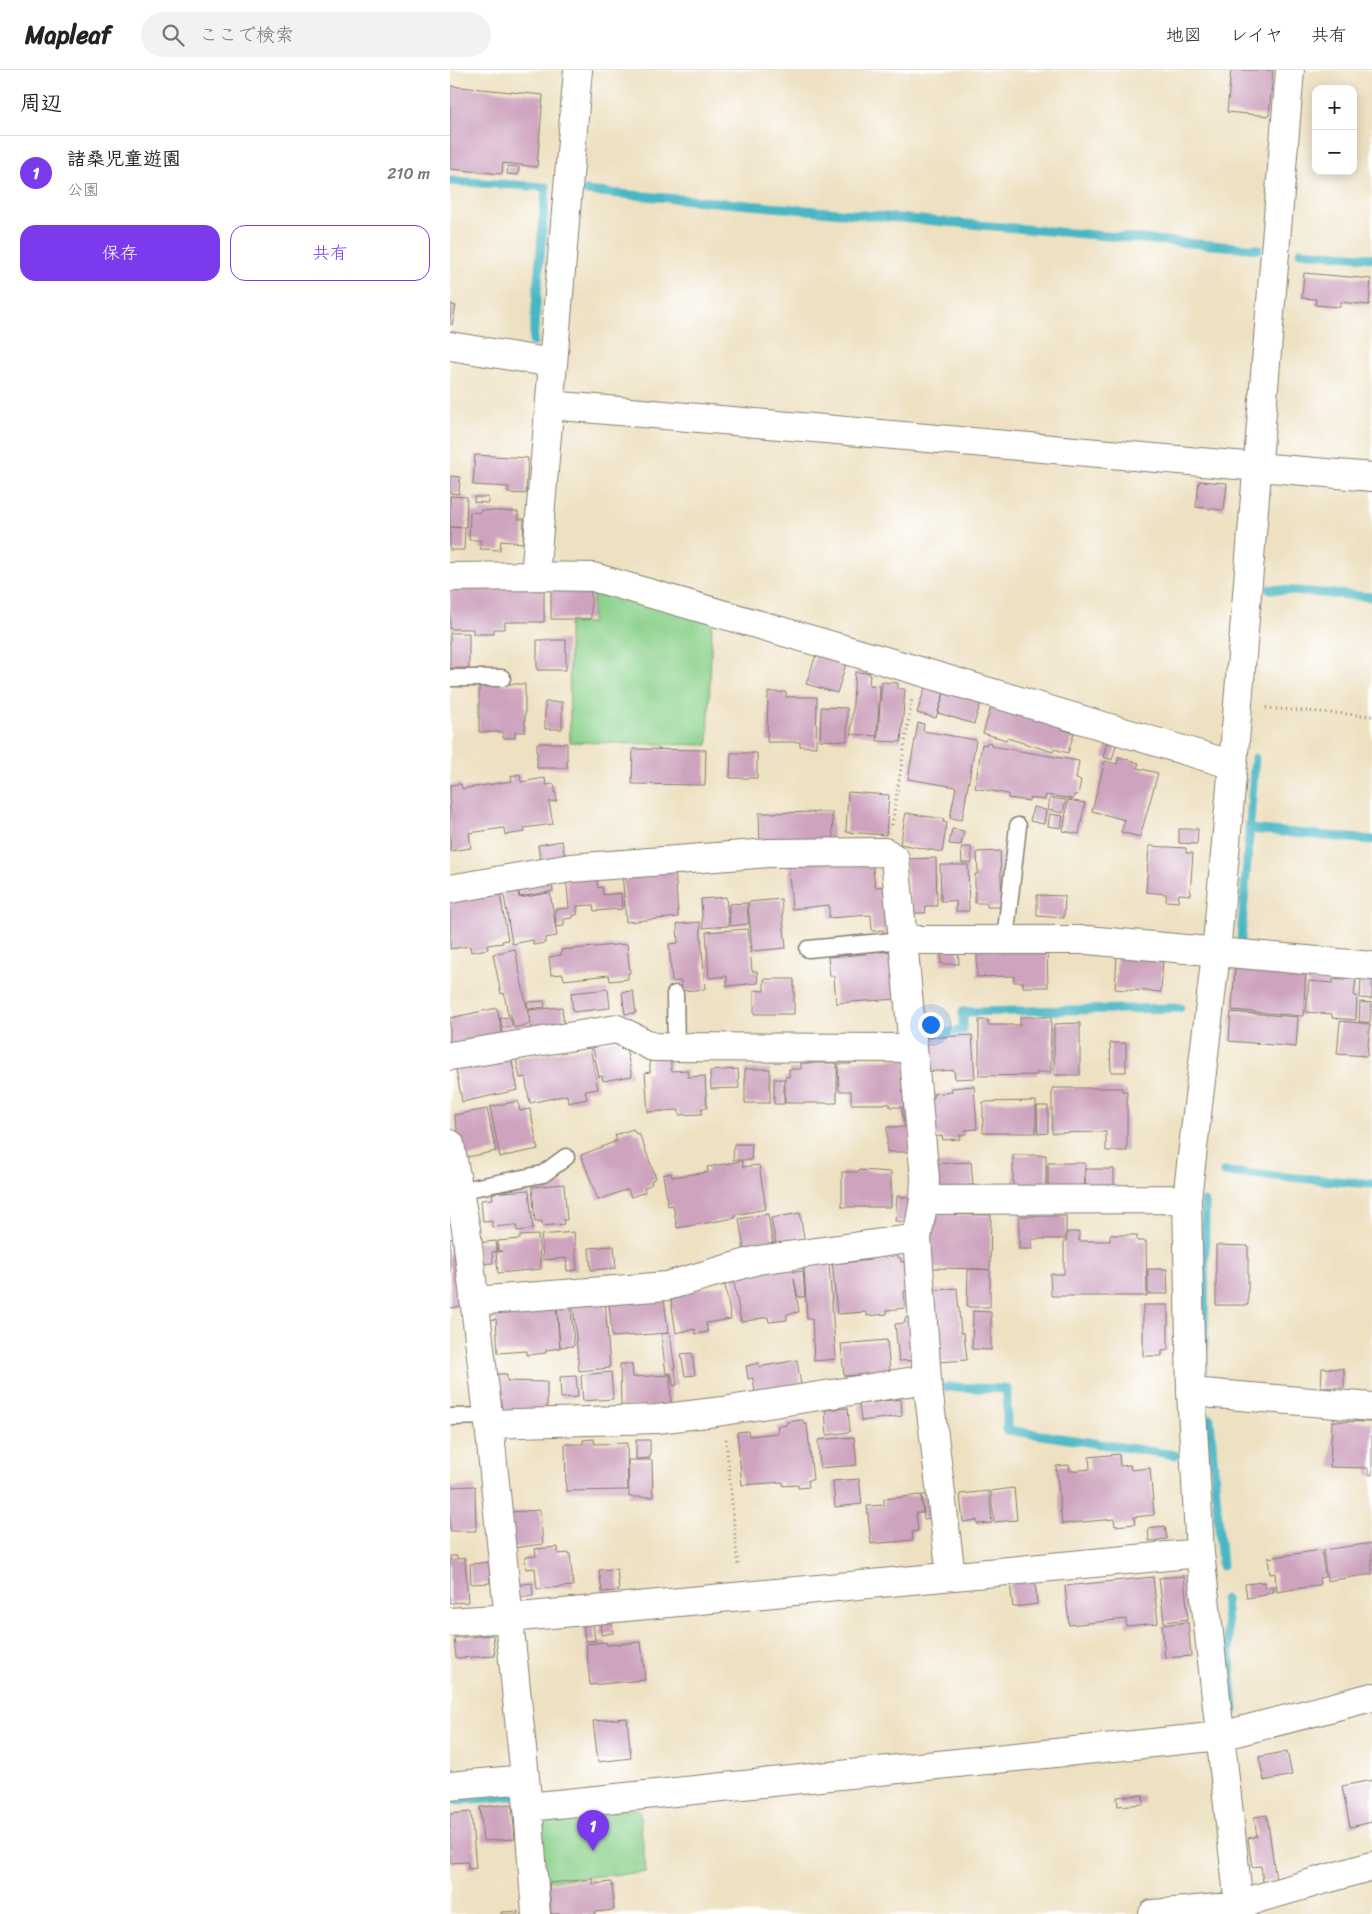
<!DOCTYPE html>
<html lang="ja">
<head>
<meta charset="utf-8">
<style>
	body { margin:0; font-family:Sriracha,"Klee One",sans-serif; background:#f2f2f2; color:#222 }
	.controls { position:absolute; right:15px; top:15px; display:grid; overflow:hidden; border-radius:10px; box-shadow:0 2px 12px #0003 }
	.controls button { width:45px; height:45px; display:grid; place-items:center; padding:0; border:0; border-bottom:1px solid #e0e0e0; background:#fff; color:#222; font:25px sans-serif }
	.you { position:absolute; left:480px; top:954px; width:18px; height:18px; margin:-12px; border:4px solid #fff; border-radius:50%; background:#1a73e8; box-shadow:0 0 0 8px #1a73e833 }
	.badge { display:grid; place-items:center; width:32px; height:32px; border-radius:50%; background:#7c3aed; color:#fff; font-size:16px; font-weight:700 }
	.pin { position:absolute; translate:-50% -41px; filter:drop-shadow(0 1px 2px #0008) }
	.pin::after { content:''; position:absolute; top:26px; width:18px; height:15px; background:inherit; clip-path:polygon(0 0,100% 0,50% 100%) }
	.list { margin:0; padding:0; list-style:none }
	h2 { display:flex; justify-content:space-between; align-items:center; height:65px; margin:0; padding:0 20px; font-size:21px }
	h2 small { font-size:16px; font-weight:400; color:#767676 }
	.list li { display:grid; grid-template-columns:32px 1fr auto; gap:15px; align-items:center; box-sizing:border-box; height:75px; padding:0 20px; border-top:1px solid #e0e0e0 }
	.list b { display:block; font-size:19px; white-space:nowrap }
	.list p { margin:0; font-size:16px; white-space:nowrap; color:#767676 }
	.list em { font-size:16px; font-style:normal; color:#767676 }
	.actions { display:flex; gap:10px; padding:15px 20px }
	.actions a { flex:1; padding:11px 0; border:1px solid #7c3aed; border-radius:15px; text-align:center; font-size:18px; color:#7c3aed }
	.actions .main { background:#7c3aed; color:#fff }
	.icon { flex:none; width:28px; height:28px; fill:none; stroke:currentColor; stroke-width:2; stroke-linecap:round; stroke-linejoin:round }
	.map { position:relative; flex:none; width:922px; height:1844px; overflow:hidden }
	header { display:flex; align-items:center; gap:30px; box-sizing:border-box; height:70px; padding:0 25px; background:#fff; border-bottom:1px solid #e0e0e0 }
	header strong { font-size:24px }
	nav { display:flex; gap:28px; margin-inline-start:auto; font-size:18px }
	.search { width:350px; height:45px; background:#f2f2f2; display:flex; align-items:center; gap:12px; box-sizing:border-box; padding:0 18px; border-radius:28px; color:#767676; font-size:19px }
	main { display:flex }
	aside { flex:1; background:#fff }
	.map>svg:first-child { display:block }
</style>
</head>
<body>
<header>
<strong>Mapleaf</strong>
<div class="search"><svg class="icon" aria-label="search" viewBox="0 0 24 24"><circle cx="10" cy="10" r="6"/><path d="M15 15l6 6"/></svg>ここで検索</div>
<nav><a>地図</a><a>レイヤ</a><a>共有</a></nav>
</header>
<main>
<aside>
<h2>周辺<small></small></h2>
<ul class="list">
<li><span class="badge">1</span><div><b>諸桑児童遊園</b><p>公園</p></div><em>210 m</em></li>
</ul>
<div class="actions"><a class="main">保存</a><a>共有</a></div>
</aside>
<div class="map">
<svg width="922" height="1844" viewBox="0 0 922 1844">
	<rect width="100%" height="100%" fill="#fff"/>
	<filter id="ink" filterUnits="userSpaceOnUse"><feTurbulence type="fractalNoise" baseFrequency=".02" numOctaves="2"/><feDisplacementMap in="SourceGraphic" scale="10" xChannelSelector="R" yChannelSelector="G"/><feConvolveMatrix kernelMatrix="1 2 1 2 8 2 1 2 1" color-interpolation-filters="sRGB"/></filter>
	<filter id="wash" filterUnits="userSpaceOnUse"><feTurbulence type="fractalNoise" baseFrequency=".0096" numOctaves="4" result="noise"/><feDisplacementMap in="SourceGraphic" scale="20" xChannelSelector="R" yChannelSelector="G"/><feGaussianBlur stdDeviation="1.12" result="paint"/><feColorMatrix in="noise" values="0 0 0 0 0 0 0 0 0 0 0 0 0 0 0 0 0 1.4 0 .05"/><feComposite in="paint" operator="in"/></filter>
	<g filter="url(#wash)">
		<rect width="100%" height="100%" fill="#eee1c2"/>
		<path fill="#8bd18c" stroke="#547654" d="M143 515 262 550 258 675 120 672 119 553H142Z
			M189 1739 196 1802 94 1811 89 1761 103 1746Z"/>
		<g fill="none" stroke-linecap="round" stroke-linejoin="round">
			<path stroke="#49b6c4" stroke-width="9" d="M0 111 96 117 83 272
				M136 121 808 179
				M850 182 922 188
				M820 519 922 527
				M799 759 922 770
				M791 869 805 688
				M468 967 513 960V942L730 938
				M774 1102 922 1114
				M754 1293 755 1132
				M497 1317 557 1319V1360L725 1385
				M760 1349 772 1496
				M775 1529 784 1640
				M0 1731 63 1726"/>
		</g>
		<g id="blocks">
			<path fill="#cda3be" d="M781 0H823L819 46 777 42Z
				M0 16 93 25 87 97 53 93 52 104 0 99Z
				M58 96 69 97 68 105 57 104Z
				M854 203 921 209 919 235 890 232V237L865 235 866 229 852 228Z
				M0 234 6 236 2 255 0 254Z
				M25 385 78 388 76 424 58 423 59 417 23 415Z
				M0 406 10 407 9 424 0 423Z
				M749 411 777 413 774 440 746 437Z
				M0 426 17 427 16 457H0Z
				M24 427H38V433L24 432Z
				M30 440 68 442V449H74L73 473 51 471 50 480 30 479 31 470H19L20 442 30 443Z
				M0 457 15 458 14 480H0Z
				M0 514 94 517V552H55V559H44V564H23V559H0Z
				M101 517H141V549H101Z
				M0 563H19V598H0Z
				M87 570H116V600H87Z
				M366 585 396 594 387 623 356 614Z
				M405 602 420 603 419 615 430 616 427 666 401 664Z
				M432 612 448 613V619H455L451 672 427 671Z
				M29 614H75V662H65V668H53V662H29Z
				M476 614 495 619 486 648 467 643Z
				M496 617 532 628 524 654 488 643Z
				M318 622H336V627H367L366 677 350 676V672H317Z
				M95 632H112V659H95Z
				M371 637 397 638V671L370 670Z
				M541 637 563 643 564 640 612 654 610 659 624 663 618 683 604 679 603 682 557 668 556 670 533 663Z
				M468 653 474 654 473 661 526 670 512 750 500 748 506 717 458 709Z
				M658 669 667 672 662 690 653 687Z
				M537 672 541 673V676L629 691 626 709 631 710 628 725H624L623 729 596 725 595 730 579 728V731L558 728V724L525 718 532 674 536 675Z
				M87 673H117V698H87Z
				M183 679 256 680 255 715 182 714Z
				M281 683H307V708H280Z
				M669 687 689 693 687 698 708 703 690 767 671 762 675 750 642 741 655 691 667 694Z
				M70 704 71 712 95 708 96 715 104 714 107 731 99 732 103 754 74 758 75 762 55 765 54 758 19 763 21 778 0 781V715L11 714 12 719 62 711 61 706Z
				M398 722 439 725 436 765 396 762Z
				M600 728 616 730 613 743 598 740Z
				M618 730 635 733 629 764 613 761Z
				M583 737 596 740 594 754 580 751Z
				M382 742 383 774 310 775 309 743Z
				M456 743 494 749 493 752 497 753 492 782 450 774Z
				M600 744 613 746 611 758 598 756Z
				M502 759 514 761 511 775 499 774Z
				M729 759H748L747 774 729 773Z
				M112 771 116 792 91 796 88 775Z
				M699 776 736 778V783H743L740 825 729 824 728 832 716 831V824L696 822Z
				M511 777H521L522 793H512Z
				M550 781 552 837H537V833H525V804H528L527 782Z
				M486 788 487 836H475L476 843H462L455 789Z
				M422 789 425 817 441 816 442 865 434 866 433 860 422 861 421 845 379 848V835L342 839 338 792Z
				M490 795H518L519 841H506V831H491Z
				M225 797 228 847 176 852 172 801Z
				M146 804 148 818 152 817 153 825 171 823 172 839 144 841 143 835 127 836V845H123V848L114 849V856L106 857 105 839 119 838 116 806Z
				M101 811 103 821 70 827 68 817Z
				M67 817 69 828 100 823 107 866 95 868V873L83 875V870L62 874 53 819Z
				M50 824 58 870 52 871 53 873 37 875 38 879 21 882 20 876 0 879V832Z
				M587 825 615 826 614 848 587 846Z
				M276 827 279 856 253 858 251 829Z
				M331 829 336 878 302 881 298 832Z
				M297 833 298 854 280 856 279 834Z
				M250 852 255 919 232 921 231 911 222 912 219 874 228 873 227 854Z
				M298 859 302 901H307L308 913 277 916V906L259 908 256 862Z
				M177 874 180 903H178V909L160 911 159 905 114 910 113 904 101 905 99 887 111 885V880Z
				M508 878 509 894H491V879Z
				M527 878 597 880 598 917H573V912H564V906L527 907Z
				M65 879 80 954 64 958 61 945H58L54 923 51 924 43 884Z
				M430 879V882L444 881 447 929 386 933 384 906H380L378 887 416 884 415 880Z
				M667 884 713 887 711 922 665 919Z
				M785 896 856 902 853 946 782 940Z
				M894 905 906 906 904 926H907L906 950 882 948V944L856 942 859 911 883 913V909L894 910Z
				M911 907 922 908V929L910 928Z
				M314 909H344V944H304V920L314 921Z
				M158 919 160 938 123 942 121 923Z
				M183 921 186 943 175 944 172 922Z
				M94 931 95 937 78 939 77 932Z
				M910 932 922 933 920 952H909Z
				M112 937 114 957 81 961 79 940Z
				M47 938 53 967 0 978V948Z
				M781 942 848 947 846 977 779 971Z
				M60 947 62 956 52 958 50 948Z
				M570 947H601V1002H587V1005L529 1006V950H538V955H570Z
				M890 951 920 954 917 986 887 984Z
				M630 953V1005H604V954Z
				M522 965 525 1008 505 1009 504 1000 474 1002 475 968Z
				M168 969 171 980 176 978 182 1006 153 1011 152 1006 149 1007 142 974Z
				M660 973H676V1002H661Z
				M140 977 148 1019 135 1021 137 1029 118 1033 117 1025 80 1033 75 1007 70 1008 66 988Z
				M60 983 68 1020 12 1032 5 994Z
				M200 987H221V1001L237 1000 238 1007 255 1006 257 1038H252V1044L229 1045V1040L198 1042 195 1003 200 1002Z
				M455 989 458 1037H440V1034H401V1021H389L388 994H401V990Z
				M351 993H387V1033H335V1007H339V999H351Z
				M288 999 289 1018 261 1019 260 1001Z
				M295 999H320V1033H295Z
				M324 1009H334V1034H324Z
				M524 1016 527 1059 515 1060 516 1064 510 1065V1069L493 1070 492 1066 479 1067 476 1028H483V1024L502 1022 501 1018Z
				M602 1018H672V1021H677V1081H656V1062L602 1063Z
				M68 1031 70 1041 80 1039 88 1079 50 1087 40 1037Z
				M586 1031V1063H533V1032Z
				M587 1036H598V1063L588 1064Z
				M460 1037 461 1055 454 1056 452 1038Z
				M37 1039 46 1081 13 1088 4 1045Z
				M437 1057H460V1082H437Z
				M183 1059 186 1064 189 1063 206 1108 201 1111 202 1114 194 1118 195 1122 181 1127 178 1119 148 1130 131 1085 167 1071 165 1065Z
				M284 1074H302L301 1090H283Z
				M563 1085H596V1119H563Z
				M292 1091 293 1097 309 1095 316 1139 285 1145V1148L227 1158 223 1135 218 1136 213 1105 221 1103 222 1107 258 1102 257 1097Z
				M521 1092 523 1115H517L518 1119 485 1122 483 1094Z
				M598 1093H635V1120H598Z
				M635 1099H664V1119H635Z
				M409 1100 441 1102V1137H392V1102H409Z
				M114 1114 117 1150H113L114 1154 92 1156V1151L85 1152 82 1117Z
				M79 1120 83 1159 67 1161 66 1155 42 1157V1151L33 1152 31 1130 43 1129 42 1123Z
				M447 1126 463 1128 461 1152 445 1151Z
				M350 1143 355 1175 327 1179 321 1148Z
				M318 1144 324 1180 295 1185 289 1149Z
				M481 1144 541 1145 540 1199 481 1198Z
				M569 1146H616V1169H582V1179H569Z
				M124 1162 127 1200 117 1201 116 1188 93 1190 91 1165Z
				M617 1162H629V1171H660V1165H687V1171H696L697 1226H601L600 1204H614V1171H617Z
				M88 1165 91 1199 48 1203 46 1182 52 1181H48V1171L70 1169V1166Z
				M3 1168 13 1236 0 1238V1169Z
				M46 1171 47 1181 42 1182 43 1193 29 1194 27 1173Z
				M766 1175 798 1176V1235H766Z
				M164 1176 166 1198 141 1200 139 1178Z
				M447 1181 448 1188H451V1192L454 1191 456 1208 462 1207 463 1220 454 1221 455 1238 437 1240V1244L417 1246V1242L387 1244 382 1189 390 1188 391 1193 421 1190 420 1184Z
				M379 1194 386 1289 364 1291 362 1249H357L354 1196Z
				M342 1196 343 1202 353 1201 355 1227H348L344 1209 349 1242 337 1244V1250L319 1252 318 1247 291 1252 283 1206Z
				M518 1199 540 1200V1237H517Z
				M698 1199H717L718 1224H698Z
				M275 1215 281 1249 256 1253 258 1262 245 1264V1259L226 1263 220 1224Z
				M507 1218 511 1263H514L517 1290 488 1292 478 1221Z
				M214 1227 218 1263 162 1267 159 1232Z
				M155 1229 160 1298 129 1301 123 1232Z
				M106 1235 110 1278 96 1280V1283L77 1285V1281L48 1283 46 1249 40 1250 39 1240Z
				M121 1235 124 1276 110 1277 107 1236Z
				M693 1235H718V1280L712 1281V1286H693Z
				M523 1241 541 1242V1280L522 1279Z
				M466 1247 470 1290 449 1291 445 1254 455 1253V1248Z
				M220 1263 227 1315 223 1316 221 1303 216 1304 211 1264Z
				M437 1270 440 1302 394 1306 391 1274Z
				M242 1283 245 1305 235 1306 231 1284Z
				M347 1290 351 1315 305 1323 303 1308 298 1309 296 1296 309 1293V1297Z
				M170 1294H182L183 1307 220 1305 221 1335 171 1337Z
				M872 1298 894 1299V1318L871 1317Z
				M161 1302 163 1329 133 1331 131 1305Z
				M46 1304H57V1311L97 1312V1341L49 1340V1320H46Z
				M126 1306 128 1327 111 1328 110 1307Z
				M451 1329 452 1346 411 1351 409 1334Z
				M398 1338 400 1362 377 1365 375 1340Z
				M353 1350 354 1354H357L363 1410H358L359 1417 348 1418V1415L333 1416V1412L292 1415 287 1362 298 1361 299 1366 328 1363 327 1356 337 1355V1352Z
				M882 1351 922 1352V1405H918V1398L880 1397Z
				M404 1367 407 1395 370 1398 368 1370Z
				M144 1369 145 1374 177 1373 178 1420 116 1421 115 1374H133V1370Z
				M186 1370H200V1388L186 1389Z
				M669 1384 670 1396 680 1395 681 1400 700 1398 704 1445 684 1447 685 1454 665 1456 664 1449 612 1454 606 1396 619 1395 620 1401 640 1399 639 1387Z
				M178 1390H202L203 1427H179Z
				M409 1409 412 1434 385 1437 383 1411Z
				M25 1416 26 1461H0V1417Z
				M564 1418 567 1450 544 1452 541 1421Z
				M539 1421 542 1453 527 1454V1450L513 1452 510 1424Z
				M471 1425 473 1443H466L468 1461 462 1462 463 1470 421 1474 417 1436 434 1435V1429Z
				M472 1425H480L483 1448 474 1449Z
				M90 1440 93 1474 63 1478 60 1442Z
				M715 1456 717 1469 699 1471 698 1458Z
				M922 1473V1504L877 1511 873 1480Z
				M108 1477V1484L120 1483 123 1516 87 1519 85 1498 76 1499 75 1487 86 1486 85 1479Z
				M871 1480 875 1507 869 1508 870 1515 827 1522 825 1503 820 1504 818 1488Z
				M0 1486H7V1489L15 1488 18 1532 0 1533Z
				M39 1492 40 1513 21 1514 20 1494Z
				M167 1499 169 1521 152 1522 149 1500Z
				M734 1506 738 1549 714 1552 709 1508Z
				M703 1507 708 1553 676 1556V1549L619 1555 615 1516Z
				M585 1510 587 1534 563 1537 560 1512Z
				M814 1512 815 1518 823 1516 824 1522 816 1523V1525L797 1528 795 1514Z
				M82 1513 83 1526 68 1528 67 1515Z
				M162 1550 163 1563 151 1565 150 1552Z
				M143 1551 145 1571H135L133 1552Z
				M738 1552 741 1586 715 1588 712 1555Z
				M43 1565 45 1586 6 1588 4 1568Z
				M156 1572 157 1575 191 1572 195 1610 140 1615 136 1574Z
				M177 1648 181 1688 148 1692 143 1651Z
				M837 1681 842 1705 814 1711 809 1687Z
				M922 1710V1752L900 1757 892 1716Z
				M693 1725 694 1734 668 1736 667 1727Z
				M62 1734 65 1769 33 1771 30 1737Z
				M21 1742 26 1798 18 1799V1792L0 1793V1744Z
				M817 1745 826 1810 813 1812 811 1796 802 1797 798 1768 807 1766 804 1747Z
				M143 1809V1814L162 1812 164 1840 145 1842V1844H101L99 1813Z
				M68 1841V1844H51V1842Z"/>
		</g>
	</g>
	<g filter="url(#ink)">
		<use href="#blocks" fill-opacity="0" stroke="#857e6f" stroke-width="1"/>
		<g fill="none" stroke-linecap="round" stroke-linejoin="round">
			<g stroke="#857e6f" stroke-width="19">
				<path id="service" d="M0 608H52
					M555 870 568 756
					M358 879 453 870
					M225 924 226 977
					M8 1121 93 1104 116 1087
					M0 1347 38 1346"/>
			</g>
			<g stroke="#857e6f" stroke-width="30">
				<path id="minor" d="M0 276 103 293
					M100 335 922 407
					M85 506 128 0
					M0 507 85 506 143 507 466 600 783 695
					M0 819 121 798 319 783 435 782 445 789 453 870
					M0 986 167 959 203 977 463 978
					M0 1074 16 1159 39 1354 78 1737 86 1844
					M474 1130 737 1129
					M24 1231 217 1216 308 1190 467 1168
					M741 1322 922 1337
					M39 1354 207 1349 273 1341 477 1309
					M501 1506 477 1309 467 1168 474 1130 475 1108 453 870H637L922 896
					M0 1552 59 1548 750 1483
					M0 1716 75 1709
					M78 1737 771 1666 922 1627
					M703 1844 790 1836 809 1828 922 1796
					M790 1844 750 1483 741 1322 737 1129 766 883 783 695 840 0"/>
			</g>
			<path stroke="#857e6f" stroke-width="3" stroke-dasharray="1 4" stroke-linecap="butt" d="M816 638 922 646
				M442 755 462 628
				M276 1369 288 1498"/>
			<use href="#service" stroke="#fff" stroke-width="16"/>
			<use href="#minor" stroke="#fff" stroke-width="28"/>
		</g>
	</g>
</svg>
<div class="controls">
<button>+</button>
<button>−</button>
</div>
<div class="you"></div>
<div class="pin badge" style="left:143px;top:1781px">1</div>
</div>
</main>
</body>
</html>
